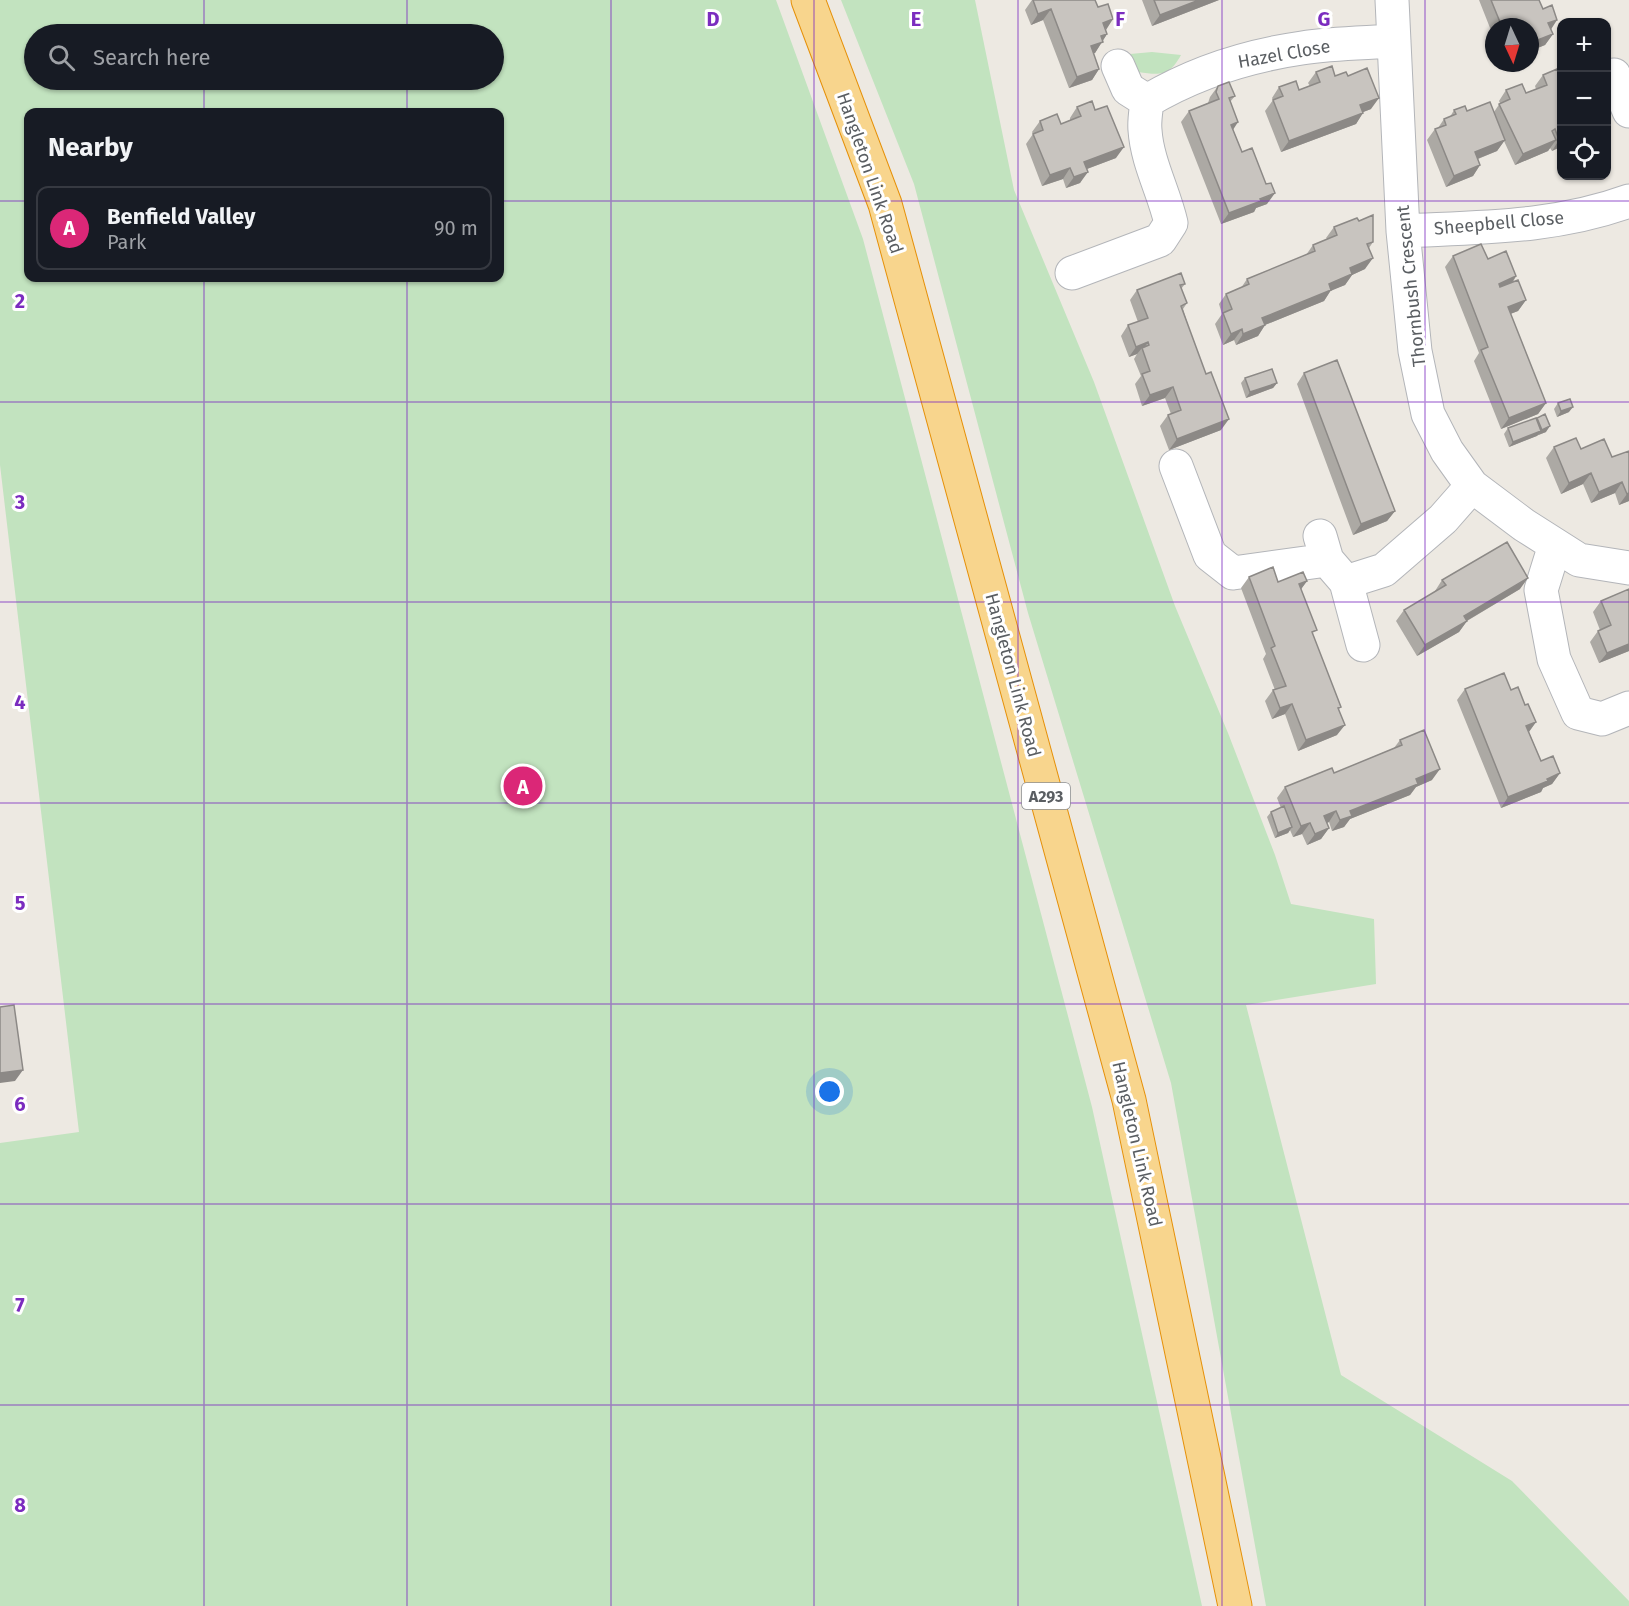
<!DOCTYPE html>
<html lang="en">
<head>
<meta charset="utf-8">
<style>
	body { margin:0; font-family:"Fira Sans",sans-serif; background:#20242c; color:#f1f3f6 }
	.controls { position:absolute; right:18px; top:18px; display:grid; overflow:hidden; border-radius:12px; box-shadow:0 2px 4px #0004 }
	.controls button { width:54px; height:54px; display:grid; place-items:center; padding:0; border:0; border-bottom:2px solid #363941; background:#171b24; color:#f1f3f6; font:30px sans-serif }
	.compass { position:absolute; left:1485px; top:18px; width:54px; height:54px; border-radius:50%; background:#171b24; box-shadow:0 2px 4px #0004; rotate:176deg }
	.you { position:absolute; left:830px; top:1092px; width:21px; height:21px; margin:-15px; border:4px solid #fff; border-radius:50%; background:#1a73e8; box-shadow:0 0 0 9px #1a73e833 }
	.badge { display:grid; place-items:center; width:39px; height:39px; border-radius:50%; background:#db2777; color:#fff; font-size:20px; font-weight:700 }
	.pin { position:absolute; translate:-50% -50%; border:3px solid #fff; box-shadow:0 2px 6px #0006 }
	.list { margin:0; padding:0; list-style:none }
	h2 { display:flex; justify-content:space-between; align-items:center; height:78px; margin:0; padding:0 24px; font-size:26px }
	h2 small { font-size:20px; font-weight:400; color:#9ea1a6 }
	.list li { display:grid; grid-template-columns:39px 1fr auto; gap:18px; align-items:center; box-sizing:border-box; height:84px; margin:0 12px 12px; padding:0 12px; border:2px solid #363941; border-radius:12px }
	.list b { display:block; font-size:22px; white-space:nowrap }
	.list p { margin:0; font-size:20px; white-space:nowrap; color:#9ea1a6 }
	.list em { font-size:20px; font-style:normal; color:#9ea1a6 }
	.icon { flex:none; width:33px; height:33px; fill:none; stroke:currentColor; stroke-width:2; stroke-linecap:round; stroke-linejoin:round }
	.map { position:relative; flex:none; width:1629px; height:1606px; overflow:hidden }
	.search { position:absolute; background:#171b24; box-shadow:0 2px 4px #0004; left:24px; top:24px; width:480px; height:66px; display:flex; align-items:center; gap:15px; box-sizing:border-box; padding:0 21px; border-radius:33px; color:#9ea1a6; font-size:22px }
	.panel { position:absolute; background:#171b24; box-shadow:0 2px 4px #0004; left:24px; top:108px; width:480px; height:174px; border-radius:12px }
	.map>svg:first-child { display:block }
</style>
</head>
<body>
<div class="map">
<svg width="1629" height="1606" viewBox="0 0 1629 1606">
	<rect width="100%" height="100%" fill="#ede9e2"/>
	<path fill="#c2e3bf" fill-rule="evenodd" d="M0 0H776L863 239 1092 1107 1202 1606H0V1143L79 1132 0 465ZM34 34H494V80H34ZM500 112V278H28V112Z
		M841 0H975L1014 190 1094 382 1175 606 1228 733 1275 855 1291 904 1374 919 1376 984 1246 1005 1341 1375 1512 1481 1629 1601V1606H1266L1171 1083 1028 613 914 184Z
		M1152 52 1181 55C1169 77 1160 75 1138 72L1130 54Z"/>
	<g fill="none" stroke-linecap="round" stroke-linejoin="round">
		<g stroke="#b3b5b9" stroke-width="35">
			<path id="minor" d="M1392 0 1403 231 1415 351 1428 414 1447 451 1472 486 1524 525 1579 560 1629 568
				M1118 66 1128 89 1147 101
				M1614 75 1629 111
				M1403 231C1481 227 1555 228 1629 201
				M1072 273 1160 240 1171 223C1164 192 1147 162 1145 130 1144 121 1146 111 1147 101 1194 73 1247 56 1302 48 1332 43 1364 43 1394 41
				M1176 466 1210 555 1233 573 1327 560
				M1320 536 1327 560 1346 582 1384 570 1443 519 1472 486
				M1555 545 1541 590 1554 659 1578 713 1602 719 1629 708
				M1346 582 1363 645"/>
		</g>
		<g stroke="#e59009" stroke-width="35">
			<path id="highway" d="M808 0 885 204 1129 1100 1235 1606"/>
		</g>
		<use href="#minor" stroke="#fff" stroke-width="33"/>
		<use href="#highway" stroke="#f8d58d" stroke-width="33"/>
	</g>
	<path fill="#aca9a4" d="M1032 0H1095L1107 34 1095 53H1093L1099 69 1092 80 1069 88 1043 20 1031 25 1025 10Z
		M1142 0H1219L1152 26Z
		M1479 0H1539L1553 34 1545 45 1530 51V27H1494V38Z
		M1557 69 1562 146 1552 151 1550 148 1548 151 1515 165 1504 141 1497 151 1478 159 1480 165 1473 176 1446 187 1427 140 1435 129 1438 128 1444 119 1450 117 1454 110 1494 112 1500 103 1499 101 1506 90 1526 93 1536 89 1535 86 1543 75Z
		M1316 72 1335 76H1348L1371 109 1363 112 1356 124 1281 152 1265 111 1273 100 1272 98 1279 87 1299 90 1310 86 1308 83Z
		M1218 86 1235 96 1230 102 1233 129 1242 152 1267 204 1256 208 1254 212 1221 224 1181 122 1189 111 1208 103 1210 97Z
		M1077 107 1116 158 1087 169 1080 183 1066 188 1063 179 1042 186 1026 144 1033 134 1032 132 1040 121 1061 124 1070 120V118Z
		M1334 227 1373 242 1369 248 1365 269 1352 275 1345 285 1331 290 1324 301 1265 325 1258 336 1236 345 1234 340 1223 345 1215 324 1222 314 1219 304 1226 294 1241 288 1247 279 1306 255 1313 245 1327 239 1326 238Z
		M1453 256 1488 259 1516 276 1513 282 1526 300 1518 311 1510 314 1546 403 1538 414 1501 429 1474 361 1479 353 1445 267Z
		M1185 284 1181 289 1187 303 1183 309 1221 430 1169 450 1160 426 1168 415 1171 414 1165 398 1142 406 1135 384 1141 376 1134 359 1137 354 1129 357 1121 336 1128 325 1138 322 1130 300 1137 290Z
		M1304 373 1395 511 1387 521 1353 535 1297 384Z
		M1245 378 1277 383 1273 388 1246 398 1241 383Z
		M1558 403 1569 412 1557 417 1554 409Z
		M1537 418 1546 432 1509 447 1504 434 1508 428 1536 419Z
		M1554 447 1581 449 1612 457 1629 451V501L1619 505 1615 493 1591 503 1583 484 1561 494 1546 458Z
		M1249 577 1278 582 1307 581 1301 589 1313 635 1341 707 1339 709 1337 735 1298 751 1285 714 1272 719 1265 701 1273 690H1275L1263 659 1266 654 1241 588Z
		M1442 580 1520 589 1467 621 1459 632 1417 656 1396 621 1404 610 1435 592V591Z
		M1629 589V651L1599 663 1590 642 1598 631 1600 630 1593 612 1601 601Z
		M1465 689 1511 690 1525 705 1536 722 1529 732 1541 761 1560 773 1552 784 1543 788 1541 792 1501 808 1457 700Z
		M1400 740 1432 780 1416 787 1410 795 1350 819 1344 827 1332 831 1329 822 1327 823 1329 828 1321 839 1307 845 1302 834 1293 837 1290 830 1288 833 1275 838 1267 817 1271 812 1281 808 1277 798 1285 787 1334 773 1394 748Z"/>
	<path fill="#8c8986" d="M1199 0H1219L1152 26 1160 15Z
		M1051 9 1043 20 1031 25 1038 14Z
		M1113 19 1106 30 1103 23Z
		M1557 20 1550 31 1548 23Z
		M1107 34 1095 53 1083 57 1091 46 1101 36Z
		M1553 34 1545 45 1530 51V43Z
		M1099 69 1092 80 1069 88 1077 77Z
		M1379 98 1371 109 1353 116 1360 105Z
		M1363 113 1356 124 1281 152 1289 141Z
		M1238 122 1231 133V125Z
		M1562 139V146L1552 151 1559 140Z
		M1505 140 1497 151 1467 163 1475 152Z
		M1556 140 1548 151 1515 165 1523 154Z
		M1124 147 1116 158 1076 173 1084 162Z
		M1480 165 1473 176 1446 187 1454 176Z
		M1070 168 1063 179 1042 186 1050 175Z
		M1088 172 1080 183 1066 188 1074 177Z
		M1275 193 1267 204 1256 208 1254 212 1221 224 1229 213Z
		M1373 258 1365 269 1352 275 1345 285 1321 295 1329 284 1350 268Z
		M1516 276 1509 287 1491 295 1499 284Z
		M1331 290 1324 301 1255 329 1262 318Z
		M1526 300 1518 311 1500 318 1508 307Z
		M1265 325 1258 336 1236 345 1243 334Z
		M1242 329 1234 340 1223 345 1231 334Z
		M1148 342 1143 350 1142 348 1137 354 1129 357 1136 347Z
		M1277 383 1273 388 1246 398 1250 392Z
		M1173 387 1165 398 1142 406 1150 395Z
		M1546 403 1538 414 1501 429 1509 418Z
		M1573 407 1569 412 1557 417 1561 411Z
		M1229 419 1221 430 1169 450 1177 439Z
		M1550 426 1546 432 1538 435 1542 430Z
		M1541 431 1537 436 1509 447 1513 442Z
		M1591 473 1583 484 1561 494 1569 483Z
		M1622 482 1615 493 1591 503 1599 492Z
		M1629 493V501L1619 505 1627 494Z
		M1395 511 1387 521 1353 535 1361 524Z
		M1528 578 1520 589 1463 623 1467 621 1459 632 1417 656 1425 645 1464 616Z
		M1307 581 1299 592V584Z
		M1629 644V651L1599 663 1607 653Z
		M1292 704 1285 714 1272 719 1280 708Z
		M1536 722 1528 733 1526 726Z
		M1345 725 1337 735 1298 751 1306 740Z
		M1440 769 1432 780 1416 787 1410 795 1350 819 1344 827 1332 831 1340 820 1350 811 1416 779Z
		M1560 773 1552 784 1543 788 1541 792 1501 808 1508 797Z
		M1336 811 1329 822 1316 827 1324 816Z
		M1310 823 1302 834 1293 837 1301 826Z
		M1292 827 1288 833 1275 838 1278 833Z
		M1329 828 1321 839 1307 845 1315 834Z
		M23 1070 15 1081 0 1083V1073Z"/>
	<path fill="#c8c4bf" stroke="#8c8986" stroke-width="1.5" d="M1033 0H1095L1098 7 1108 4 1113 19 1103 23 1107 34 1101 36 1103 42 1091 46 1099 69 1077 77 1051 9 1038 14Z
		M1154 0H1199L1160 15Z
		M1491 0H1539L1543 9 1552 5 1557 20 1548 23 1553 34 1530 43V27H1502Z
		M1332 66 1335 76 1346 72 1348 76 1367 68 1379 98 1360 105 1363 113 1289 141 1273 100 1283 96 1279 87 1296 81 1299 90 1320 82 1316 72Z
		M1557 69 1562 79V139L1559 140 1555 129 1552 131 1556 140 1523 154 1499 104 1510 99 1506 90 1522 84 1526 93 1547 85 1543 75Z
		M1229 82 1235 96 1229 98 1238 122 1231 125 1242 152 1252 148 1266 184 1271 183 1275 193 1260 199 1261 201 1229 213 1189 111 1219 99 1216 92 1218 86Z
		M1092 101 1095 110 1107 106 1124 147 1084 162 1088 172 1074 177 1070 168 1050 175 1033 134 1043 130 1040 121 1057 114 1061 124 1081 116 1077 107Z
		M1490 102 1505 140 1475 152 1480 165 1454 176 1435 129 1446 125 1444 119 1456 114 1454 110 1465 106 1467 111Z
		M1373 215V242L1367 244 1373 258 1350 268 1352 274 1329 284 1331 290 1262 318 1265 325 1243 334 1242 329 1231 334 1223 313 1232 309 1226 294 1249 284 1247 279 1315 251 1313 245 1337 235 1334 227 1357 218 1359 221Z
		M1481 244 1488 259 1506 251 1516 276 1499 284 1500 287 1518 280 1526 300 1508 307 1546 403 1509 418 1481 350 1488 347 1453 256Z
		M1181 273 1185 284 1180 285 1187 303 1181 306 1206 374 1211 372 1229 419 1177 439 1168 415 1181 410 1173 387 1150 395 1142 374 1150 371 1142 348 1149 345 1148 342 1136 347 1128 325 1148 318 1137 290Z
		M1337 360 1395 511 1361 524 1304 373Z
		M1272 369 1277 383 1250 392 1245 378Z
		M1570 399 1573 407 1561 411 1558 403Z
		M1545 414 1550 426 1542 430 1537 418Z
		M1536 418 1541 431 1513 442 1508 428Z
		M1576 438 1581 449 1604 439 1612 457 1629 451V493L1627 494 1622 482 1599 492 1591 473 1569 483 1554 447Z
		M1507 542 1528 578 1464 616 1467 621 1425 645 1404 610 1446 585 1442 580Z
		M1273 567 1278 582 1303 572 1307 581 1299 584 1317 630 1312 632 1341 707 1338 708 1345 725 1306 740 1292 704 1280 708 1273 690 1286 686 1271 648 1275 646 1249 577Z
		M1629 589V644L1607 653 1598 631 1611 625 1601 601Z
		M1504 673 1511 690 1518 687 1525 705 1528 704 1536 722 1526 726 1541 761 1553 756 1560 773 1547 779 1548 781 1508 797 1465 689Z
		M1424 730 1440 769 1416 779 1418 784 1350 811 1352 816 1340 820 1336 811 1324 816 1329 828 1315 834 1310 823 1301 826 1285 787 1332 768 1334 773 1402 745 1400 740Z
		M1284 806 1292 827 1278 833 1271 812Z
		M14 1005 23 1070 0 1073V1007Z"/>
	<path fill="none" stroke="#7b2cbf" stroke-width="1.5" stroke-opacity="0.55" d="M204 0V34M407 0V34M611 0V1606M814 0V1606M1018 0V1606M1222 0V1606M1425 0V1606M204 80V112M407 80V112M0 201H28M500 201H1629M204 278V1606M407 278V1606M0 402H1629M0 602H1629M0 803H1629M0 1004H1629M0 1204H1629M0 1405H1629"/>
	<g text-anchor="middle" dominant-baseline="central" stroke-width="6" stroke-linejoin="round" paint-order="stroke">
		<rect fill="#fff" stroke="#8c8e91" stroke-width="1.5" x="1022" y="783" width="48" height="26" rx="4.5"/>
		<g font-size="16" font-weight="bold" fill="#5a5e62">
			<text x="1046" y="796">A293</text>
		</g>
		<g font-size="18" fill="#5a5e62" stroke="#fff">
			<text transform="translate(1284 54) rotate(-10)">Hazel Close</text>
			<text transform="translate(870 173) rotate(71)">Hangleton Link Road</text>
			<text transform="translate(1499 223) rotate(-5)">Sheepbell Close</text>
			<text transform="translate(1411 286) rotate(-96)">Thornbush Crescent</text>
			<text transform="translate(1013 675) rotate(75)">Hangleton Link Road</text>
			<text transform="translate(1137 1144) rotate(77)">Hangleton Link Road</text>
		</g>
	</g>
	<g font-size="20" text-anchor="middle" font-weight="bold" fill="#7b2cbf" stroke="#fff" stroke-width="6" stroke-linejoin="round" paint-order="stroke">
		<text x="713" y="26">D</text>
		<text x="916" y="26">E</text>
		<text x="1120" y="26">F</text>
		<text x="1324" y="26">G</text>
		<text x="20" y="308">2</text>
		<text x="20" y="509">3</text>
		<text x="20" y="709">4</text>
		<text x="20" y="910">5</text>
		<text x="20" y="1111">6</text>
		<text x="20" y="1312">7</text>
		<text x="20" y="1512">8</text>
	</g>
</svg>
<div class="controls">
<button>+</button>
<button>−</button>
<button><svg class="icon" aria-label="locate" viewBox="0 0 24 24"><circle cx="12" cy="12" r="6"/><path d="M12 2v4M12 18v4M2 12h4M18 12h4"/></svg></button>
</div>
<svg class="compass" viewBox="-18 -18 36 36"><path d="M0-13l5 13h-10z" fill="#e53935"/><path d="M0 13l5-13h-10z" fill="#9ea1a6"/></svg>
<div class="you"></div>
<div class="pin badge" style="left:523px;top:786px">A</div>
<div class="search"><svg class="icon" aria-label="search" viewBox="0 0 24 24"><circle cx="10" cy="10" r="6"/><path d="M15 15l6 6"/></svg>Search here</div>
<section class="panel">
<h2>Nearby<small></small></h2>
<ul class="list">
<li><span class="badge">A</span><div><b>Benfield Valley</b><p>Park</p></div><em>90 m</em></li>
</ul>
</section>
</div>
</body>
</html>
